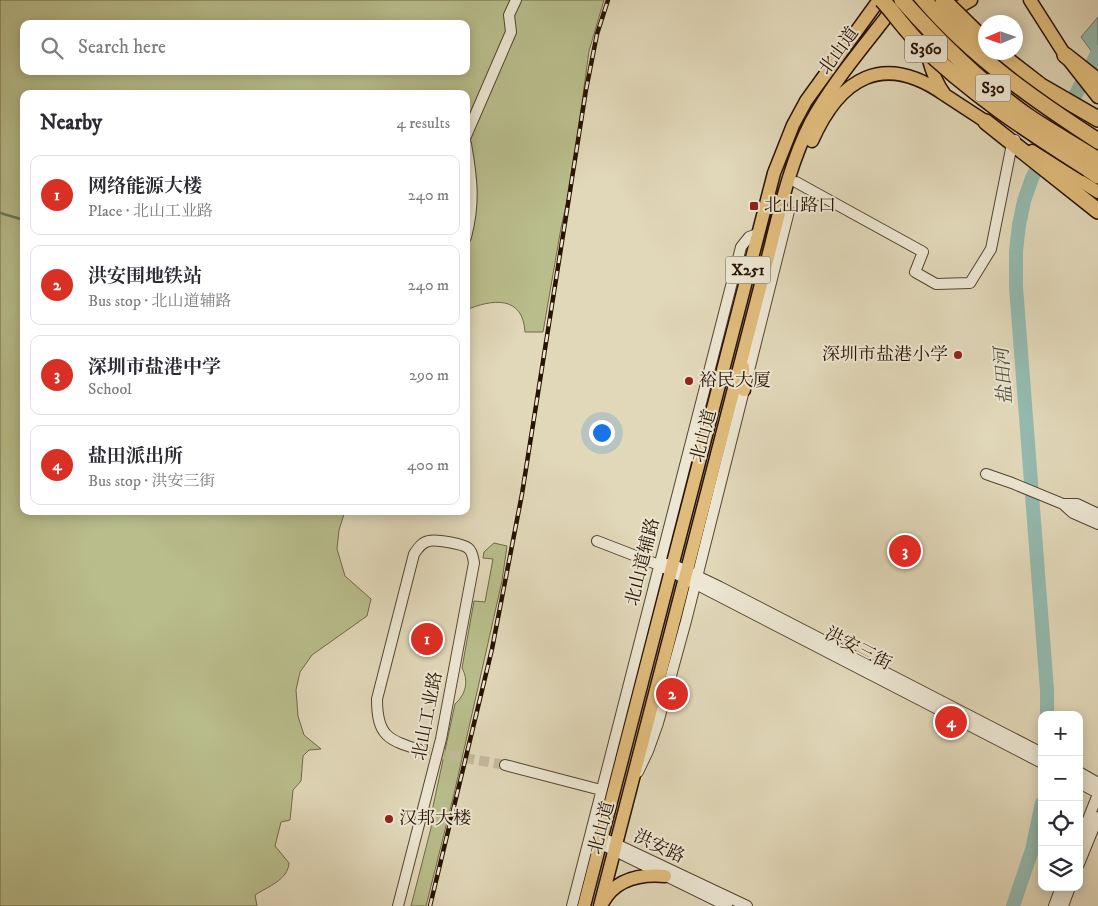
<!DOCTYPE html>
<html lang="en">
<head>
<meta charset="utf-8">
<style>
	body { margin:0; font-family:"IM FELL DW Pica","Noto Serif SC",serif; background:#f7f7f7; color:#2b2b33 }
	.controls { position:absolute; right:15px; bottom:15px; display:grid; overflow:hidden; border-radius:10px; box-shadow:0 2px 12px #0003 }
	.controls button { width:45px; height:45px; display:grid; place-items:center; padding:0; border:0; border-bottom:1px solid #e1e1e2; background:#fff; color:#2b2b33; font:25px sans-serif }
	.compass { position:absolute; left:978px; top:15px; width:45px; height:45px; border-radius:50%; background:#fff; box-shadow:0 2px 12px #0003; rotate:268deg }
	.you { position:absolute; left:601px; top:432px; width:18px; height:18px; margin:-12px; border:4px solid #fff; border-radius:50%; background:#1a73e8; box-shadow:0 0 0 8px #1a73e833 }
	.badge { display:grid; place-items:center; width:32px; height:32px; border-radius:50%; background:#d93025; color:#fff; font-size:16px; font-weight:700 }
	.pin { position:absolute; translate:-50% -50%; border:2px solid #fff; box-shadow:0 1px 5px #0006 }
	.list { margin:0; padding:0; list-style:none }
	h2 { display:flex; justify-content:space-between; align-items:center; height:65px; margin:0; padding:0 20px; font-size:21px }
	h2 small { font-size:16px; font-weight:400; color:#7c7c81 }
	.list li { display:grid; grid-template-columns:32px 1fr auto; gap:15px; align-items:center; box-sizing:border-box; height:80px; margin:0 10px 10px; padding:0 10px; border:1px solid #e1e1e2; border-radius:10px }
	.list b { display:block; font-size:19px; white-space:nowrap }
	.list p { margin:0; font-size:16px; white-space:nowrap; color:#7c7c81 }
	.list em { font-size:16px; font-style:normal; color:#7c7c81 }
	.icon { flex:none; width:28px; height:28px; fill:none; stroke:currentColor; stroke-width:2; stroke-linecap:round; stroke-linejoin:round }
	.map { position:relative; flex:none; width:1098px; height:906px; overflow:hidden }
	.search { position:absolute; background:#fff; box-shadow:0 2px 12px #0003; left:20px; top:20px; width:450px; height:55px; display:flex; align-items:center; gap:12px; box-sizing:border-box; padding:0 18px; border-radius:10px; color:#7c7c81; font-size:19px }
	.panel { position:absolute; background:#fff; box-shadow:0 2px 12px #0003; left:20px; top:90px; width:450px; height:425px; border-radius:10px }
	.map>svg:first-child { display:block }
</style>
</head>
<body>
<div class="map">
<svg width="1098" height="906" viewBox="0 0 1098 906">
	<rect width="100%" height="100%" fill="#e1d8b9"/>
	<filter id="stains"><feTurbulence type="fractalNoise" baseFrequency=".004" numOctaves="4"/><feColorMatrix values="0 0 0 0 .2 0 0 0 0 .09 0 0 0 0 .02 0 0 0 .5 -.17"/></filter>
	<radialGradient id="worn" r=".72"><stop offset=".6" stop-color="#630" stop-opacity="0"/><stop offset="1" stop-color="#630" stop-opacity=".3"/></radialGradient>
	<path fill="#b8bd8b" stroke="#706846" fill-rule="evenodd" d="M0 0H604L589 51 571 183 561 228 543 332H525C523 295 492 299 466 310V94H24V511H345L339 530 337 549 345 576 371 599 367 616 312 655 300 672 296 690 298 716 304 735 321 749 309 750 303 756 301 781 293 790 290 820 281 822 275 846 289 863C288 880 267 887 255 895L257 906H0ZM24 24H466V71H24Z
		M494 543 507 546 502 581 454 794 426 906H411L431 828 432 811 455 704C466 694 469 681 462 668L474 601 485 602 493 559 483 558 484 552Z"/>
	<path fill="#94baaf" stroke="#697769" d="M1098 17V60L1081 37Z"/>
	<g fill="none" stroke-linecap="round" stroke-linejoin="round">
		<path stroke="#697769" stroke-width="2.5" d="M0 213 24 220"/>
		<path stroke="#94baaf" stroke-width="14" d="M1047 715V690L1016 287V251L1019 225 1024 201 1032 178 1098 52
			M1013 906 1032 850 1042 803"/>
		<path stroke="#c5ba9d" stroke-width="10" stroke-dasharray="10 5" stroke-linecap="butt" d="M420 750 505 765"/>
		<g stroke="#56442f" stroke-width="12">
			<path id="minor" d="M466 136 511 32 509 15 516 0
				M466 144C472 178 475 203 466 237
				M796 182 923 252 915 272 936 284 970 283 991 249 1012 144 1015 140
				M986 474 1012 483 1063 504 1073 513 1098 524
				M1063 504H1077L1098 514
				M597 541 659 565 1042 763
				M666 564H672L720 587 1042 753
				M505 765 601 790
				M638 772 648 751 658 723 686 621 789 211
				M1079 772 1098 783
				M1079 783 1098 793
				M595 836 601 837 747 906
				M595 841 727 906
				M1079 842 1098 794
				M1079 864 1098 817
				M398 906 441 739 474 563C473 558 473 552 468 548 463 544 436 539 429 541 422 542 418 548 414 554L377 699C377 736 388 740 420 750
				M572 906 741 247 749 237 757 234
				M1054 906 1061 887
				M1063 906 1070 887"/>
		</g>
		<g stroke="#281201" stroke-width="15">
			<path id="major" d="M919 0C924 32 925 68 945 95L994 127
				M1030 0 1065 55 1098 97
				M945 15 971 0
				M812 141C840 78 883 51 945 95
				M1032 151 1098 192
				M743 367 744 390
				M603 902C616 879 641 874 665 876
				M584 906 774 173 793 125 806 101 879 0
				M600 906 767 261C779 214 789 165 811 122 835 78 870 40 899 0"/>
		</g>
		<g stroke="#281201" stroke-width="18">
			<path id="highway" d="M997 52 1041 86 1098 119
				M1065 55 1098 81
				M986 122 1098 211
				M1088 169 1098 176"/>
		</g>
		<use href="#minor" stroke="#ece6d2" stroke-width="10"/>
		<use href="#major" stroke="#e0bc7c" stroke-width="12"/>
		<use href="#highway" stroke="#e0bc7c" stroke-width="15"/>
		<g stroke="#281201" stroke-width="4.5">
			<path id="rail" d="M430 906 492 649 522 494 586 90 597 34 608 0"/>
		</g>
		<use href="#rail" stroke="#ece6d2" stroke-width="2.5" stroke-dasharray="8" stroke-linecap="butt"/>
		<g stroke="#281201" stroke-width="18" stroke-linecap="butt">
			<path id="highway-bridge" d="M882 0C894 13 904 28 917 41 968 92 1028 131 1088 169
				M902 0C940 43 982 84 1029 117 1051 132 1075 145 1098 160
				M924 0C973 57 1036 101 1098 141
				M943 0 986 42"/>
		</g>
		<use href="#highway-bridge" stroke="#e0bc7c" stroke-width="15"/>
	</g>
	<g fill="#8f2418" stroke="#ece6d2" stroke-width="2">
		<rect x="749" y="201" width="10" height="10" rx="2.5"/>
		<circle cx="958" cy="355" r="5"/>
		<circle cx="689" cy="381" r="5"/>
		<circle cx="389" cy="819" r="5"/>
	</g>
	<g text-anchor="middle" dominant-baseline="central" stroke-width="4" stroke-linejoin="round" paint-order="stroke">
		<g fill="#ece6d2" stroke="#635240" stroke-width="1">
			<rect x="905" y="35.5" width="42" height="27" rx="4"/>
			<rect x="975.5" y="74.5" width="35" height="27" rx="4"/>
			<rect x="725.5" y="256.5" width="45" height="27" rx="4"/>
		</g>
		<g font-size="16" font-weight="bold" fill="#281201">
			<text x="926" y="49">S360</text>
			<text x="993" y="88">S30</text>
			<text x="748" y="270">X251</text>
		</g>
		<g font-size="18" fill="#281201" stroke="#ece6d2">
			<text transform="translate(839 51) rotate(-54)">北山道</text>
			<text transform="translate(704 436) rotate(-75)">北山道</text>
			<text transform="translate(643 562) rotate(-76)">北山道辅路</text>
			<text transform="translate(858 649) rotate(27)">洪安三街</text>
			<text transform="translate(428 716) rotate(-79)">北山工业路</text>
			<text transform="translate(602 828) rotate(-75)">北山道</text>
			<text transform="translate(659 847) rotate(25)">洪安路</text>
		</g>
		<g font-size="18" fill="#281201" stroke="#ece6d2" text-anchor="start">
			<text x="764" y="206">北山路口</text>
			<text x="948" y="355" text-anchor="end">深圳市盐港小学</text>
			<text x="699" y="381">裕民大厦</text>
			<text x="399" y="819">汉邦大楼</text>
		</g>
		<g font-size="19" font-style="italic" fill="#4e4d3e" stroke="#ece6d2">
			<text transform="translate(1004 376) rotate(-94)">盐田河</text>
		</g>
	</g>
	<rect width="100%" height="100%" filter="url(#stains)"/>
	<rect width="100%" height="100%" fill="url(#worn)"/>
</svg>
<div class="controls">
<button>+</button>
<button>−</button>
<button><svg class="icon" aria-label="locate" viewBox="0 0 24 24"><circle cx="12" cy="12" r="6"/><path d="M12 2v4M12 18v4M2 12h4M18 12h4"/></svg></button>
<button><svg class="icon" aria-label="layers" viewBox="0 0 24 24"><path d="M12 4l9 5-9 5-9-5zM3 14l9 5 9-5"/></svg></button>
</div>
<svg class="compass" viewBox="-18 -18 36 36"><path d="M0-13l5 13h-10z" fill="#e53935"/><path d="M0 13l5-13h-10z" fill="#7c7c81"/></svg>
<div class="you"></div>
<div class="pin badge" style="left:427px;top:639px">1</div>
<div class="pin badge" style="left:672px;top:694px">2</div>
<div class="pin badge" style="left:905px;top:551px">3</div>
<div class="pin badge" style="left:951px;top:722px">4</div>
<div class="search"><svg class="icon" aria-label="search" viewBox="0 0 24 24"><circle cx="10" cy="10" r="6"/><path d="M15 15l6 6"/></svg>Search here</div>
<section class="panel">
<h2>Nearby<small>4 results</small></h2>
<ul class="list">
<li><span class="badge">1</span><div><b>网络能源大楼</b><p>Place · 北山工业路</p></div><em>240 m</em></li>
<li><span class="badge">2</span><div><b>洪安围地铁站</b><p>Bus stop · 北山道辅路</p></div><em>240 m</em></li>
<li><span class="badge">3</span><div><b>深圳市盐港中学</b><p>School</p></div><em>290 m</em></li>
<li><span class="badge">4</span><div><b>盐田派出所</b><p>Bus stop · 洪安三街</p></div><em>400 m</em></li>
</ul>
</section>
</div>
</body>
</html>
